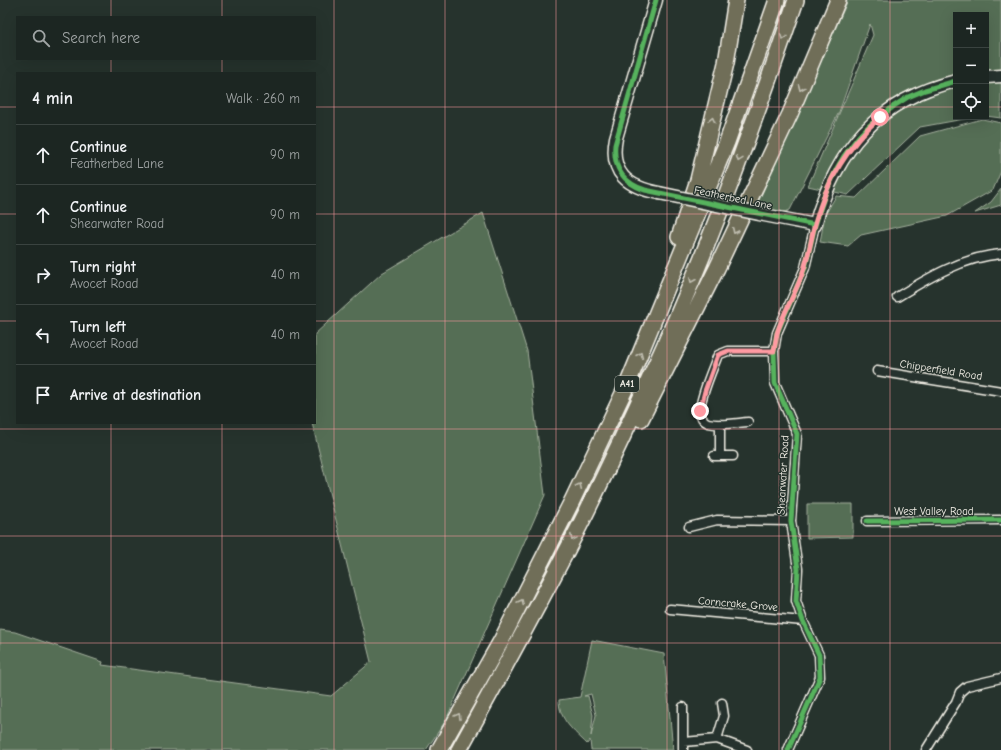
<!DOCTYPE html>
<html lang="en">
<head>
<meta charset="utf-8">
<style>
	body { margin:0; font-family:"Comic Neue",sans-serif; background:#252e2a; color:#f1f3f6 }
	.controls { position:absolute; right:12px; top:12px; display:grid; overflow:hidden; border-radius:0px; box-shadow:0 4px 16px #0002 }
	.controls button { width:36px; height:36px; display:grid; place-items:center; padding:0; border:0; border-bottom:1px solid #3a4340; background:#1c2622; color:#f1f3f6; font:20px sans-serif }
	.stop { position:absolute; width:12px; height:12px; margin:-9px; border:3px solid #ff9aa2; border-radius:50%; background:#fff }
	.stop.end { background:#ff9aa2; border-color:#fff; box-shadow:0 1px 4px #0008 }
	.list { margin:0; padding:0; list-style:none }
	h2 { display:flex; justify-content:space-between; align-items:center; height:52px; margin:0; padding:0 16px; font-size:17px }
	h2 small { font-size:13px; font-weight:400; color:#a0a5a5 }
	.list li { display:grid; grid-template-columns:26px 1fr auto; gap:12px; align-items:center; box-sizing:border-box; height:60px; padding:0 16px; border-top:1px solid #3a4340 }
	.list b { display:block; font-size:15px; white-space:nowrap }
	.list p { margin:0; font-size:13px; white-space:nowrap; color:#a0a5a5 }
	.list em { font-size:13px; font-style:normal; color:#a0a5a5 }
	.icon { flex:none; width:22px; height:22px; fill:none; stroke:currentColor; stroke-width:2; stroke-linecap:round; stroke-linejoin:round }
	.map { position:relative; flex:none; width:1001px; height:750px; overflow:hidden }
	.search { position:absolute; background:#1c2622; box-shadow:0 4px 16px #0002; left:16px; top:16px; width:300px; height:44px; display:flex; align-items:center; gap:10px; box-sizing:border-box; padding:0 14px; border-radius:0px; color:#a0a5a5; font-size:15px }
	.panel { position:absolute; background:#1c2622; box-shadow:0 4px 16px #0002; left:16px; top:72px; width:300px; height:352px; border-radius:0px }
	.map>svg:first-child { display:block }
</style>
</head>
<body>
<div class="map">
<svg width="1001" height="750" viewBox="0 0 1001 750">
	<rect width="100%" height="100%" fill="#26332d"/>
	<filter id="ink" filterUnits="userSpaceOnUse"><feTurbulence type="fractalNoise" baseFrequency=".025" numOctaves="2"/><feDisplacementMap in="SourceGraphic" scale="8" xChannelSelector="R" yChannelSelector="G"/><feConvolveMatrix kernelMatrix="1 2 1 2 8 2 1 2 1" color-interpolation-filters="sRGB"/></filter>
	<g filter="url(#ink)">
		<path fill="#556e54" stroke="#a4b09e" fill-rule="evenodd" d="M848 0H1001V118L986 116V15H956V117H975L920 127 848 195 808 186 873 35 870 24 839 112 790 210C780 216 767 210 756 207Z
			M982 119 1001 123V171L993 190 947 216 861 235 848 246 820 242 825 215 836 196 856 198 920 136Z
			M1001 189V205L975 213 991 202Z
			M483 213 527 351 545 495 446 720 426 750H0V630L15 632 103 662 102 665 331 696 371 662 312 423H315V334L382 273Z
			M807 504H853V537L807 538Z
			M592 640 664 654 673 750H591L590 740 587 744C574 731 559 720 559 700L580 697ZM591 694 596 715 591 736 593 715 588 696H584Z"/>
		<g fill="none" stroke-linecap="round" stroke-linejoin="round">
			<g stroke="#f4f1e8" stroke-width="11">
				<path id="street" d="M897 297C928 278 963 257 1001 254
					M877 371 1001 391
					M748 422C736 423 720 426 708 423 703 421 700 416 700 411 700 397 713 368 718 355L728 351H774
					M720 424V456
					M714 456H733
					M867 521 1001 520
					M689 527 717 520 791 521
					M670 609 803 621
					M717 739 724 716 722 703
					M684 742 717 739 747 750
					M683 750V707
					M788 750 820 677 819 655 803 621 796 601 798 569 791 521 797 434 775 383 774 351 777 333 805 268 815 225
					M926 750 956 702 960 692 967 686 1001 678"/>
			</g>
			<g stroke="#f4f1e8" stroke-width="15">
				<path id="secondary" d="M656 0 616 138C609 174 628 187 659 193
					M986 77 1001 76
					M759 214 815 225C836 150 878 99 956 81"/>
			</g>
			<g stroke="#f4f1e8" stroke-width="18">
				<path id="highway" d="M679 237 698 180 726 63 736 0
					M641 419 717 268 790 114 838 0
					M439 750 501 641 572 501 628 383 727 142 777 0
					M459 750C502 672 546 593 586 513 627 429 667 343 702 257 736 172 767 86 796 0"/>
			</g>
			<use href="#street" stroke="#26332d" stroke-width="8"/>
			<use href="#secondary" stroke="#26332d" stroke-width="12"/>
			<use href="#highway" stroke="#706e59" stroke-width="15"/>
			<g stroke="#f4f1e8" stroke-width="15" stroke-linecap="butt">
				<path id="secondary-bridge" d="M659 193 759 214"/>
			</g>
			<use href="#secondary-bridge" stroke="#26332d" stroke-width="12"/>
			<g stroke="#26332d" stroke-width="8">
				<path id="cycleway" d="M656 0 615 145C613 167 623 183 645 190L815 225
					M867 521 1001 520
					M788 750 820 677 819 655 803 621 796 601 798 569 791 521 797 434 775 383 774 351 777 333 805 268 815 225 825 194 837 168 844 156 859 136 869 126 894 106 908 97 925 90 956 81"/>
			</g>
			<use href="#cycleway" stroke="#56b35d" stroke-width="5"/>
		</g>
		<defs><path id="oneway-chevron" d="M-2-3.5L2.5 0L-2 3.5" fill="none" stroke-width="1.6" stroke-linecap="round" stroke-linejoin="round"/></defs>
		<g stroke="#bfbdaf">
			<use href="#oneway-chevron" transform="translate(783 37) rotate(110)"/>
			<use href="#oneway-chevron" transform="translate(801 88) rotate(113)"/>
			<use href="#oneway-chevron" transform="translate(712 120) rotate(-77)"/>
			<use href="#oneway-chevron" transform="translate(739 159) rotate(111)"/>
			<use href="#oneway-chevron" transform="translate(735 231) rotate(115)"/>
			<use href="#oneway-chevron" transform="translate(692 280) rotate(113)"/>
			<use href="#oneway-chevron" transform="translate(640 355) rotate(-67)"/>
			<use href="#oneway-chevron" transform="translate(579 486) rotate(-65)"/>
			<use href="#oneway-chevron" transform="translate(573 538) rotate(118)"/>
			<use href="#oneway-chevron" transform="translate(521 602) rotate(-63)"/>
			<use href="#oneway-chevron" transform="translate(458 716) rotate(-60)"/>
		</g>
	</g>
	<g fill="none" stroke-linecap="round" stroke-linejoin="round" filter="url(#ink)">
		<path stroke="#ff9aa2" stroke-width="5" d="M700 411 705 391 718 355 728 351H774C775 345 776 339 777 333 784 311 797 291 804 269 809 254 811 239 815 224 826 182 847 146 880 117"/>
	</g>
	<path fill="none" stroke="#ff9aa2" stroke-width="1" stroke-opacity="0.55" d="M111 0V17M222 0V17M334 0V750M445 0V750M556 0V750M667 0V750M779 0V750M890 0V750M111 59V73M222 59V73M0 107H17M315 107H956M986 107H1001M0 214H17M315 214H1001M0 321H17M315 321H1001M111 423V750M222 423V750M0 429H1001M0 536H1001M0 643H1001"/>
	<g text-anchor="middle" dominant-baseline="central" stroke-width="3" stroke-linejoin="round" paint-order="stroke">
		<rect fill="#26332d" stroke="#b6b8b0" stroke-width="1" x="615" y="376" width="24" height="16" rx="3"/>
		<g font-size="10" font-weight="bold" fill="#f4f1e8">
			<text x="627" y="384">A41</text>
		</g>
		<g font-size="11" fill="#f4f1e8" stroke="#26332d">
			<text transform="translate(733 198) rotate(12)">Featherbed Lane</text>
			<text transform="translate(941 370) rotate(9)">Chipperfield Road</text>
			<text transform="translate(783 475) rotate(-87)">Shearwater Road</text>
			<text x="934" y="511">West Valley Road</text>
			<text transform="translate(738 604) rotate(5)">Corncrake Grove</text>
		</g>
	</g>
</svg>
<div class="controls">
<button>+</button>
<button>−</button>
<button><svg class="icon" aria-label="locate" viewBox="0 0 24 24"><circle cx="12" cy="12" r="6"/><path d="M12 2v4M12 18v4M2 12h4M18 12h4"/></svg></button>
</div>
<div class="stop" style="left:880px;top:117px"></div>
<div class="stop end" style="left:700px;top:411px"></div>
<div class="search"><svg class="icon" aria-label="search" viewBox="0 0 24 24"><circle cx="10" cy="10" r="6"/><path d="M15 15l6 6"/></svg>Search here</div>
<section class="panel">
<h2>4 min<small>Walk · 260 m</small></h2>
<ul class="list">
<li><svg class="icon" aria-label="ahead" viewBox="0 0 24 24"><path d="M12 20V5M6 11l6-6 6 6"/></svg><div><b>Continue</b><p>Featherbed Lane</p></div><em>90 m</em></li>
<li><svg class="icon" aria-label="ahead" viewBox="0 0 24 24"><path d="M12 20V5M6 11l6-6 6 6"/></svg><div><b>Continue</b><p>Shearwater Road</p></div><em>90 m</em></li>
<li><svg class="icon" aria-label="right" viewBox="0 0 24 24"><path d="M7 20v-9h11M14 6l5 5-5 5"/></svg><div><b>Turn right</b><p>Avocet Road</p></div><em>40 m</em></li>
<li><svg class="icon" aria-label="left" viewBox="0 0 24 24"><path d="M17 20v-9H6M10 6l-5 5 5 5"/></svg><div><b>Turn left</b><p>Avocet Road</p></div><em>40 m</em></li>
<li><svg class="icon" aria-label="arrive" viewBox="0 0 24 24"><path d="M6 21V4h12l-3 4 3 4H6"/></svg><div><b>Arrive at destination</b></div></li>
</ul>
</section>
</div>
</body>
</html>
